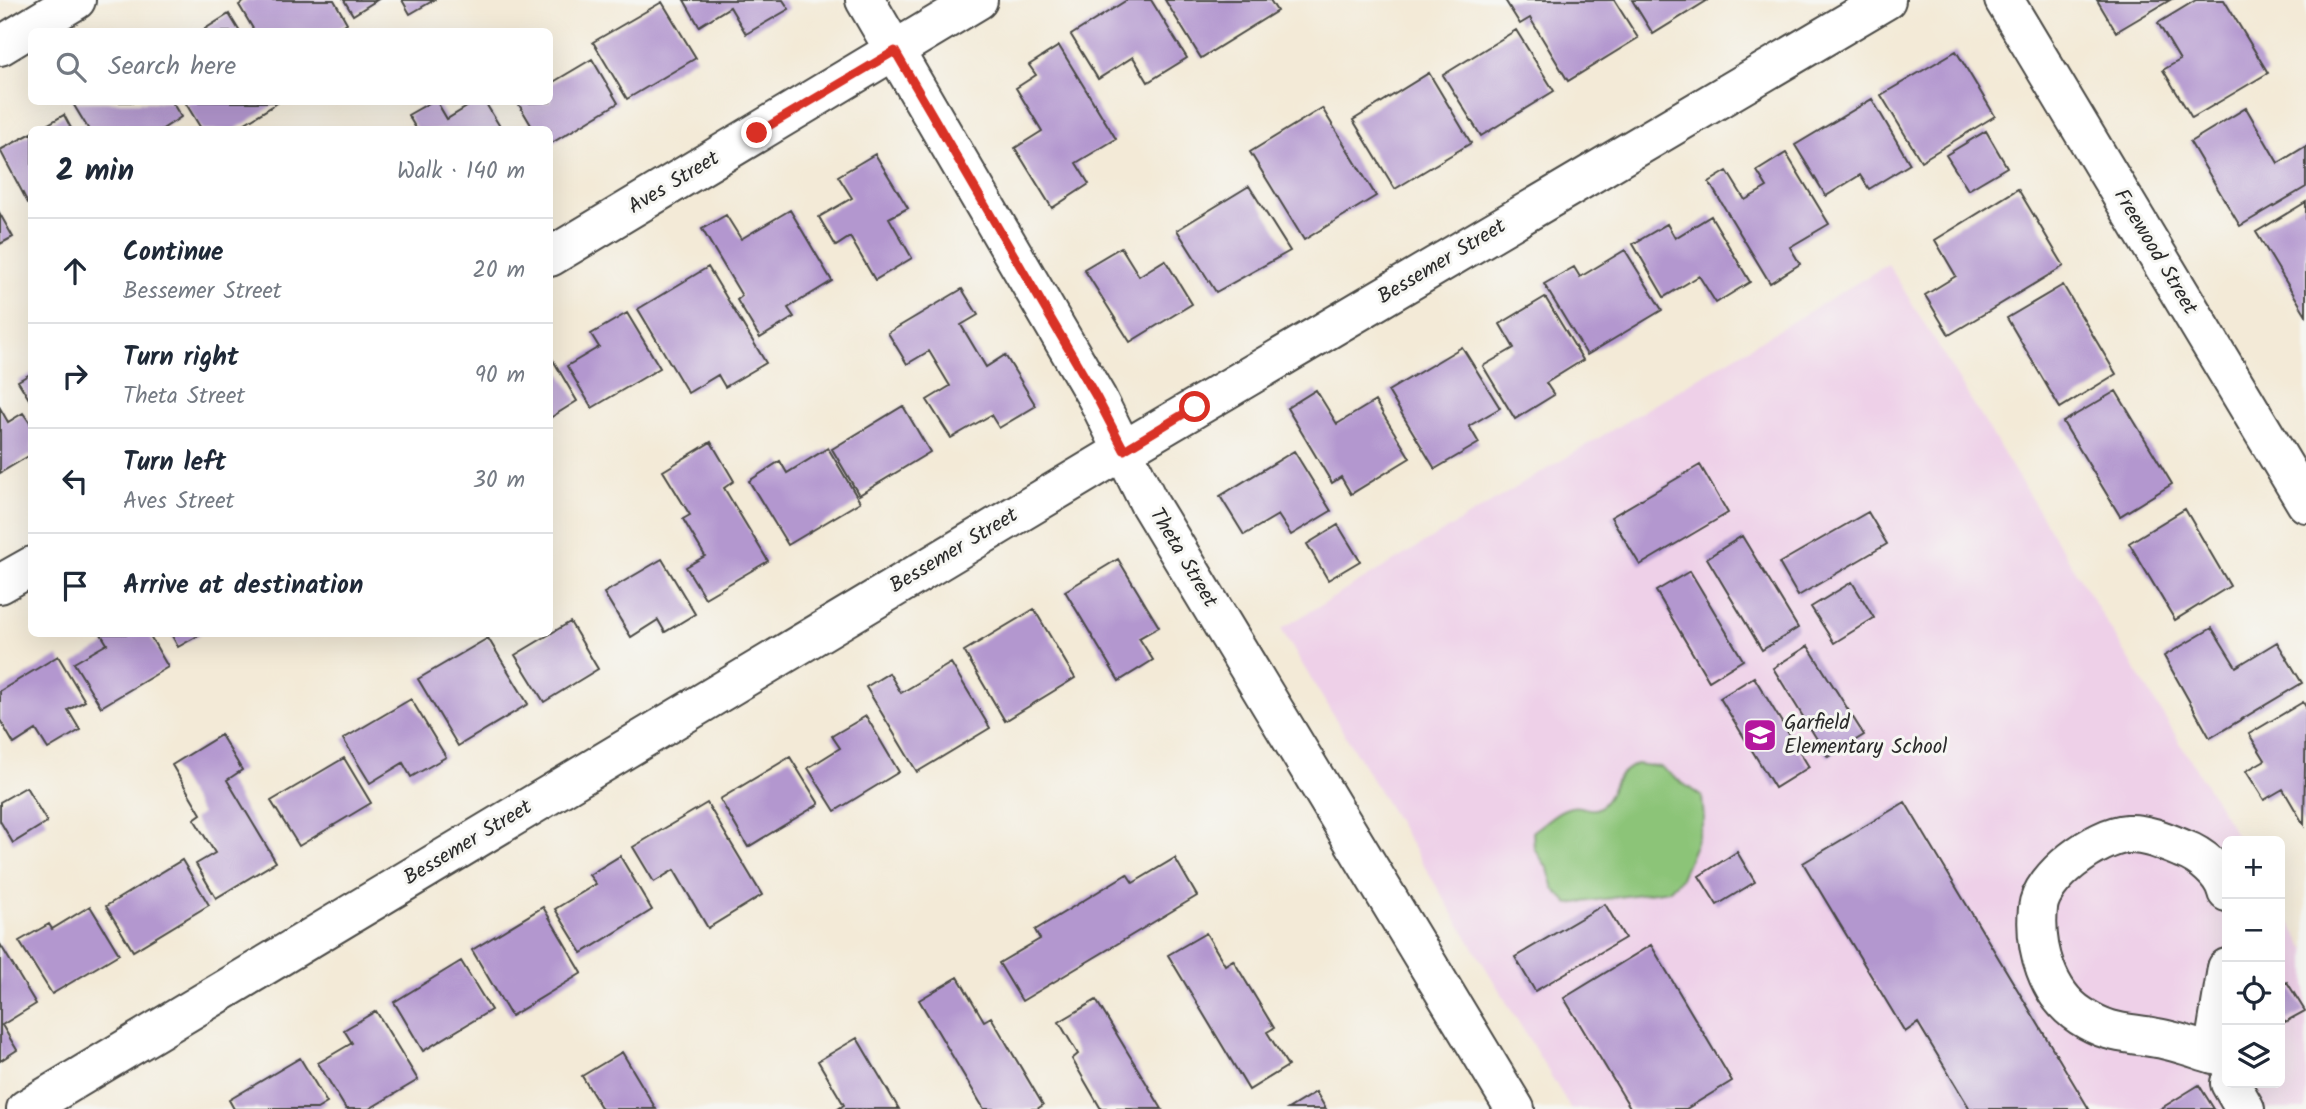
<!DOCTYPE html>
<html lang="en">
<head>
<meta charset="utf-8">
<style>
	body { margin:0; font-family:Kalam,sans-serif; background:#f6f6f7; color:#1f2937 }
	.controls { position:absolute; right:21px; bottom:21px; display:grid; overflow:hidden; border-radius:10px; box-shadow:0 7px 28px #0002 }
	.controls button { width:63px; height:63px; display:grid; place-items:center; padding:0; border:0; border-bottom:2px solid #e0e1e3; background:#fff; color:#1f2937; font:35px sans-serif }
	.stop { position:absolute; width:21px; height:21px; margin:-16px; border:5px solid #d93025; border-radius:50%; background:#fff }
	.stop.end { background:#d93025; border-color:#fff; box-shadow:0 2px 7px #0008 }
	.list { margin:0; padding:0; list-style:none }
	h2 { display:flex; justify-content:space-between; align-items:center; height:91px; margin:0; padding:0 28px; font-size:30px }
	h2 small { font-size:23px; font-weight:400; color:#747a83 }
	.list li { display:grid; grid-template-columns:46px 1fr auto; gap:21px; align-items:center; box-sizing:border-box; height:105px; padding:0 28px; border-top:2px solid #e0e1e3 }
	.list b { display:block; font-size:26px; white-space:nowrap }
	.list p { margin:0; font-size:23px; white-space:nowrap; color:#747a83 }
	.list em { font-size:23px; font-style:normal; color:#747a83 }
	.icon { flex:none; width:38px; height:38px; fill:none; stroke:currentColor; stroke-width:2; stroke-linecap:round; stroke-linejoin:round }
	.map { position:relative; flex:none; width:2306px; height:1109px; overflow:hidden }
	.search { position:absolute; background:#fff; box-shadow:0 7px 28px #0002; left:28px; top:28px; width:525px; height:77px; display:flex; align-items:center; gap:18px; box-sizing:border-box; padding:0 24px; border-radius:10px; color:#747a83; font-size:26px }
	.panel { position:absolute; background:#fff; box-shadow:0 7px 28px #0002; left:28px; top:126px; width:525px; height:511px; border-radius:10px }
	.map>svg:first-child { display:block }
</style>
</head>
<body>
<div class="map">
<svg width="2306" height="1109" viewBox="0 0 2306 1109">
	<rect width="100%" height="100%" fill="#f6f6f2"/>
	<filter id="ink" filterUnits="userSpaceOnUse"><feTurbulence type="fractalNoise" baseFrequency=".0143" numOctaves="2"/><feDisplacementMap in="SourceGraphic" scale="14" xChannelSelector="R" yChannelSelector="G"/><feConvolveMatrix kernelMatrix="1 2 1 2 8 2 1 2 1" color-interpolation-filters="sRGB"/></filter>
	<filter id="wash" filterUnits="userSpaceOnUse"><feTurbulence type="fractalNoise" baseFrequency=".00686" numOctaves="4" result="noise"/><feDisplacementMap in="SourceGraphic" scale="28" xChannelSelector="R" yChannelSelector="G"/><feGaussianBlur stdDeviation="1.57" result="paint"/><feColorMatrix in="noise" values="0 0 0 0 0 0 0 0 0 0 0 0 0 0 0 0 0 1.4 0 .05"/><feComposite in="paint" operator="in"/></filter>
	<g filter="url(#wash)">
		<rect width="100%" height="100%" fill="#f3ead7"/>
		<path fill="#eed0e8" d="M1888 264 2240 841H2227V1083H2280V907L2306 950V1109H1571L1281 629Z"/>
		<path fill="#8cc478" stroke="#5c7852" stroke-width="2" d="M1636 764 1660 767 1702 797 1704 819 1695 845 1681 878 1669 890 1569 904 1554 889 1548 869 1534 848 1533 831C1545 823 1557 810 1571 807 1581 804 1593 815 1602 805 1619 788 1606 780 1636 764Z"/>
		<g id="blocks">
			<path fill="#b397cf" d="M247 0H334L347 23 333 32H255L239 5Z
				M344 0H377L353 15Z
				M402 0H434L410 14Z
				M684 0H783L789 9 746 34 730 7 699 26Z
				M1127 0H1151L1187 58 1148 82 1133 57 1098 79 1071 35Z
				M1165 0H1270L1277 11 1201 58Z
				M1505 0H1614L1638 38 1568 81 1530 18 1520 24Z
				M1632 0H1708L1653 34Z
				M2097 0H2170L2116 32Z
				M2196 0H2224L2268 73 2192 118 2163 70 2180 60 2158 23Z
				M662 2 696 58 627 99 593 42Z
				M229 14 240 32H200Z
				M1516 30 1554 91 1481 136 1443 75Z
				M1059 46 1116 139 1076 163 1089 184 1052 208 1015 148 1042 131 1016 88 1036 75 1029 65Z
				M1956 51 1995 116 1921 161 1881 95Z
				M592 59 618 103 550 144V130H534L518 103 550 102V84Z
				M1429 73 1471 143 1395 189 1353 120Z
				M1872 99 1910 164 1869 189 1860 175 1826 196 1795 145Z
				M72 102H172L181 117 161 130H89Z
				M185 102H279L234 130H202Z
				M431 102H437L447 119 475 102H485L502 130H417L408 115Z
				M1322 108 1376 196 1304 240 1250 152Z
				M2246 108 2278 163 2306 146V187L2240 226 2190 142Z
				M64 115 72 130H38Z
				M1986 131 2007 167 1968 190 1946 155Z
				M32 133V201L28 203 0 150Z
				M1786 153 1829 224 1790 247 1800 264 1770 283 1709 182 1727 171 1745 200 1767 187 1757 171Z
				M875 154 908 208 889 218 912 258 875 280 850 237 836 246 819 217 852 198 838 176Z
				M1249 186 1290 251 1216 292 1177 230Z
				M2018 189 2064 266 1949 335 1925 295 1956 276 1935 240Z
				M2306 202V315L2256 232Z
				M790 210 832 281 788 308 794 317 760 338 737 300 742 296 702 229 726 215 741 239Z
				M0 214 13 237 0 244Z
				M1711 216 1750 282 1716 303 1699 276 1664 297 1633 244 1667 224 1675 238Z
				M1121 247 1139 276 1165 260 1192 304 1130 342 1084 269Z
				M1625 250 1662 310 1587 355 1544 284 1574 267 1580 277Z
				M708 267 766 363 725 387 718 375 688 393 638 309Z
				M2063 285 2116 374 2060 408 2007 318Z
				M962 289 978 315 961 325 986 367 1005 355 1036 406 999 428 991 415 951 438 927 400 950 386 929 351 907 364 888 333Z
				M1545 297 1583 360 1546 383 1554 395 1515 419 1483 366 1514 348 1500 324Z
				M627 313 660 368 592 408 567 366 599 347 591 334Z
				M1462 347 1500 408 1469 426 1479 443 1435 469 1388 391Z
				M550 355 577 401 550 418Z
				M32 373V404L18 381Z
				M1316 390 1337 424 1375 401 1410 458 1351 494 1341 477 1332 483 1287 408Z
				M2116 391 2172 484 2120 516 2063 422Z
				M903 406 930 452 859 495 832 449Z
				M0 408 8 422 23 413 32 426V454L0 473Z
				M711 442 734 481 724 488 768 561 705 598 686 567 705 556 683 519 690 515 663 471Z
				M828 448 860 502 788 545 749 481 780 461 787 473Z
				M1294 451 1331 511 1291 535 1278 515 1244 535 1220 496Z
				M1700 465 1728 513 1640 565 1611 517Z
				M2185 509 2230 586 2175 620 2129 543Z
				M1868 512 1887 544 1798 596 1779 563Z
				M1338 525 1360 561 1328 580 1307 544Z
				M1742 536 1798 628 1762 650 1707 558Z
				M662 559 695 614 665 632 658 620 631 637 604 593Z
				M1118 559 1159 627 1139 638 1153 660 1119 681 1065 591Z
				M1690 571 1743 660 1709 681 1656 591Z
				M1852 582 1874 618 1834 643 1811 607Z
				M1034 609 1075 678 1005 721 964 651Z
				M570 622 598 669 544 702 515 655Z
				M2212 628 2236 667 2277 642 2302 683 2210 738 2164 656Z
				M101 634H149L168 667 101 707 74 663 107 644Z
				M171 634H201L178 647Z
				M488 638 528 704 458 746 418 679Z
				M1808 646 1864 735 1828 757 1773 668Z
				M58 656 85 701 68 710 80 730 48 749 36 730 14 744 0 720V691Z
				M951 663 990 728 917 772 866 687 889 673 901 693Z
				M1754 677 1809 767 1775 788 1720 698Z
				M411 699 446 757 411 777 403 763 370 783 343 739Z
				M2303 702 2306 707 2304 825 2283 789 2264 800 2246 771 2265 760 2249 734Z
				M866 716 899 772 835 811 808 768 840 748 832 736Z
				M221 735 242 770 227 780 276 862 216 898 196 864 215 853 194 819 201 814 172 765Z
				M790 757 819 804 748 847 720 799Z
				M344 758 371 803 299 846 271 801Z
				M26 787 47 822 13 843 0 821V802Z
				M1905 802 2089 1109H1970L1918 1023 1905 1032 1803 863Z
				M707 803 762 895 708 928 674 870 654 882 633 847Z
				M1737 852 1755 882 1717 905 1699 876Z
				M620 856 652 910 582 953 555 909 596 884 589 875Z
				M1175 858 1197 896 1022 1001 999 963 1040 939 1035 930 1127 874 1133 883Z
				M182 860 209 905 133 951 106 906Z
				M1605 904 1625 938 1535 991 1515 957Z
				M90 906 119 954 52 994 19 941 49 924 52 929Z
				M543 907 582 973 511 1016 472 950Z
				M1206 933 1225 965 1233 960 1274 1028 1267 1032 1288 1066 1249 1090 1168 955Z
				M0 944 36 1004 2 1025 17 1050 0 1061Z
				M1651 945 1732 1081 1686 1109H1631L1564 998Z
				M461 961 491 1010 423 1051 394 1002Z
				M958 977 984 1021 991 1017 1043 1105 1037 1109H984L919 1000Z
				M2287 982 2305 1011 2285 1022 2280 1014V986Z
				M1096 1000 1162 1109H1101L1072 1059 1078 1054 1059 1022Z
				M376 1011 418 1080 369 1109H346L318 1063 352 1043 344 1030Z
				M857 1038 899 1109H838L844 1105 818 1061Z
				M622 1052 656 1109H602L582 1076Z
				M300 1058 327 1103 317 1109H234L229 1100Z
				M2199 1085 2214 1109H2160Z
				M1316 1092 1326 1109H1288Z"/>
		</g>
	</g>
	<g filter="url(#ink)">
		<use href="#blocks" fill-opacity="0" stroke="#494845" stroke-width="2"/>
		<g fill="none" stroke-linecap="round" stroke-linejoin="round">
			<g stroke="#494845" stroke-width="42">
				<path id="minor" d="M865 0 1097 398 1149 503 1515 1109
					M2004 0 2306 503
					M0 46 76 0
					M550 257 978 0
					M0 584 32 566
					M2227 892C2223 873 2200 855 2183 849 2166 842 2146 833 2127 834 2097 836 2041 877 2038 908 2034 947 2047 994 2081 1016 2110 1035 2126 1032 2157 1038 2176 1041 2194 1048 2213 1054L2227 968
					M2230 1083 2245 1109
					M26 1109 1124 450 1886 0"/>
			</g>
			<use href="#minor" stroke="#fff" stroke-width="38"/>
		</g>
	</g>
	<g fill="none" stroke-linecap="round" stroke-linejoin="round" filter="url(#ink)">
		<path stroke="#d93025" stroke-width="9" d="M757 133 895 51 1097 398 1124 450 1195 407"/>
	</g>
	<defs>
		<g id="school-square" transform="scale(1.75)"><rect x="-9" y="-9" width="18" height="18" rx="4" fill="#b5179e" stroke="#f6f6f2"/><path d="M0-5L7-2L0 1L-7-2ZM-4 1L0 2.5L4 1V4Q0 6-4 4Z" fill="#fff"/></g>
	</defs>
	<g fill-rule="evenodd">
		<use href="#school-square" x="1760" y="735"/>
	</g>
	<g text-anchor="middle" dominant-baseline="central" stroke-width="6" stroke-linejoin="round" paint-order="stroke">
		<g font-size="21" fill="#2b2b2b" stroke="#f6f6f2">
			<text transform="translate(674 183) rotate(-31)">Aves Street</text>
			<text transform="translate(2155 252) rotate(59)">Freewood Street</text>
			<text transform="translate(1442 262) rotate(-31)">Bessemer Street</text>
			<text transform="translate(954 551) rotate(-31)">Bessemer Street</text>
			<text transform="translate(1183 558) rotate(59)">Theta Street</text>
			<text transform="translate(468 843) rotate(-31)">Bessemer Street</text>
		</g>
		<g font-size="21" fill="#2b2b2b" stroke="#f6f6f2" text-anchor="start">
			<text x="1784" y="723">Garfield<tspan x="1784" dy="24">Elementary School</tspan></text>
		</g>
	</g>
</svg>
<div class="controls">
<button>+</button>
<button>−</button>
<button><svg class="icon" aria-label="locate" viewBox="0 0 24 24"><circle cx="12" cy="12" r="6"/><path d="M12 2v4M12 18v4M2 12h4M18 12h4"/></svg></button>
<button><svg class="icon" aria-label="layers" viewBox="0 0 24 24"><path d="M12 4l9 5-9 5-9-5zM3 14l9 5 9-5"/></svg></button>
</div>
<div class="stop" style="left:1195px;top:407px"></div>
<div class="stop end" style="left:757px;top:133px"></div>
<div class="search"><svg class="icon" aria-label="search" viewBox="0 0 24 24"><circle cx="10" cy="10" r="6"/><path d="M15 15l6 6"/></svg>Search here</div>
<section class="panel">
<h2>2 min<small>Walk · 140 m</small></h2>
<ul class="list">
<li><svg class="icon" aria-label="ahead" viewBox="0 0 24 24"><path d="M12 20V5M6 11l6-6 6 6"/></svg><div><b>Continue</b><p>Bessemer Street</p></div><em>20 m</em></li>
<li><svg class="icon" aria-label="right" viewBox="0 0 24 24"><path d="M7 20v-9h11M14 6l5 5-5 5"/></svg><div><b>Turn right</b><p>Theta Street</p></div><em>90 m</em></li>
<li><svg class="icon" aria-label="left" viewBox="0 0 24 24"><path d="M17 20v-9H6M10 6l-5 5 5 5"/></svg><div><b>Turn left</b><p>Aves Street</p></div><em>30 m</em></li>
<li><svg class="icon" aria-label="arrive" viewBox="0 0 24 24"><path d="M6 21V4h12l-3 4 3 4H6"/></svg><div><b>Arrive at destination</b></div></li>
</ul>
</section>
</div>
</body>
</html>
